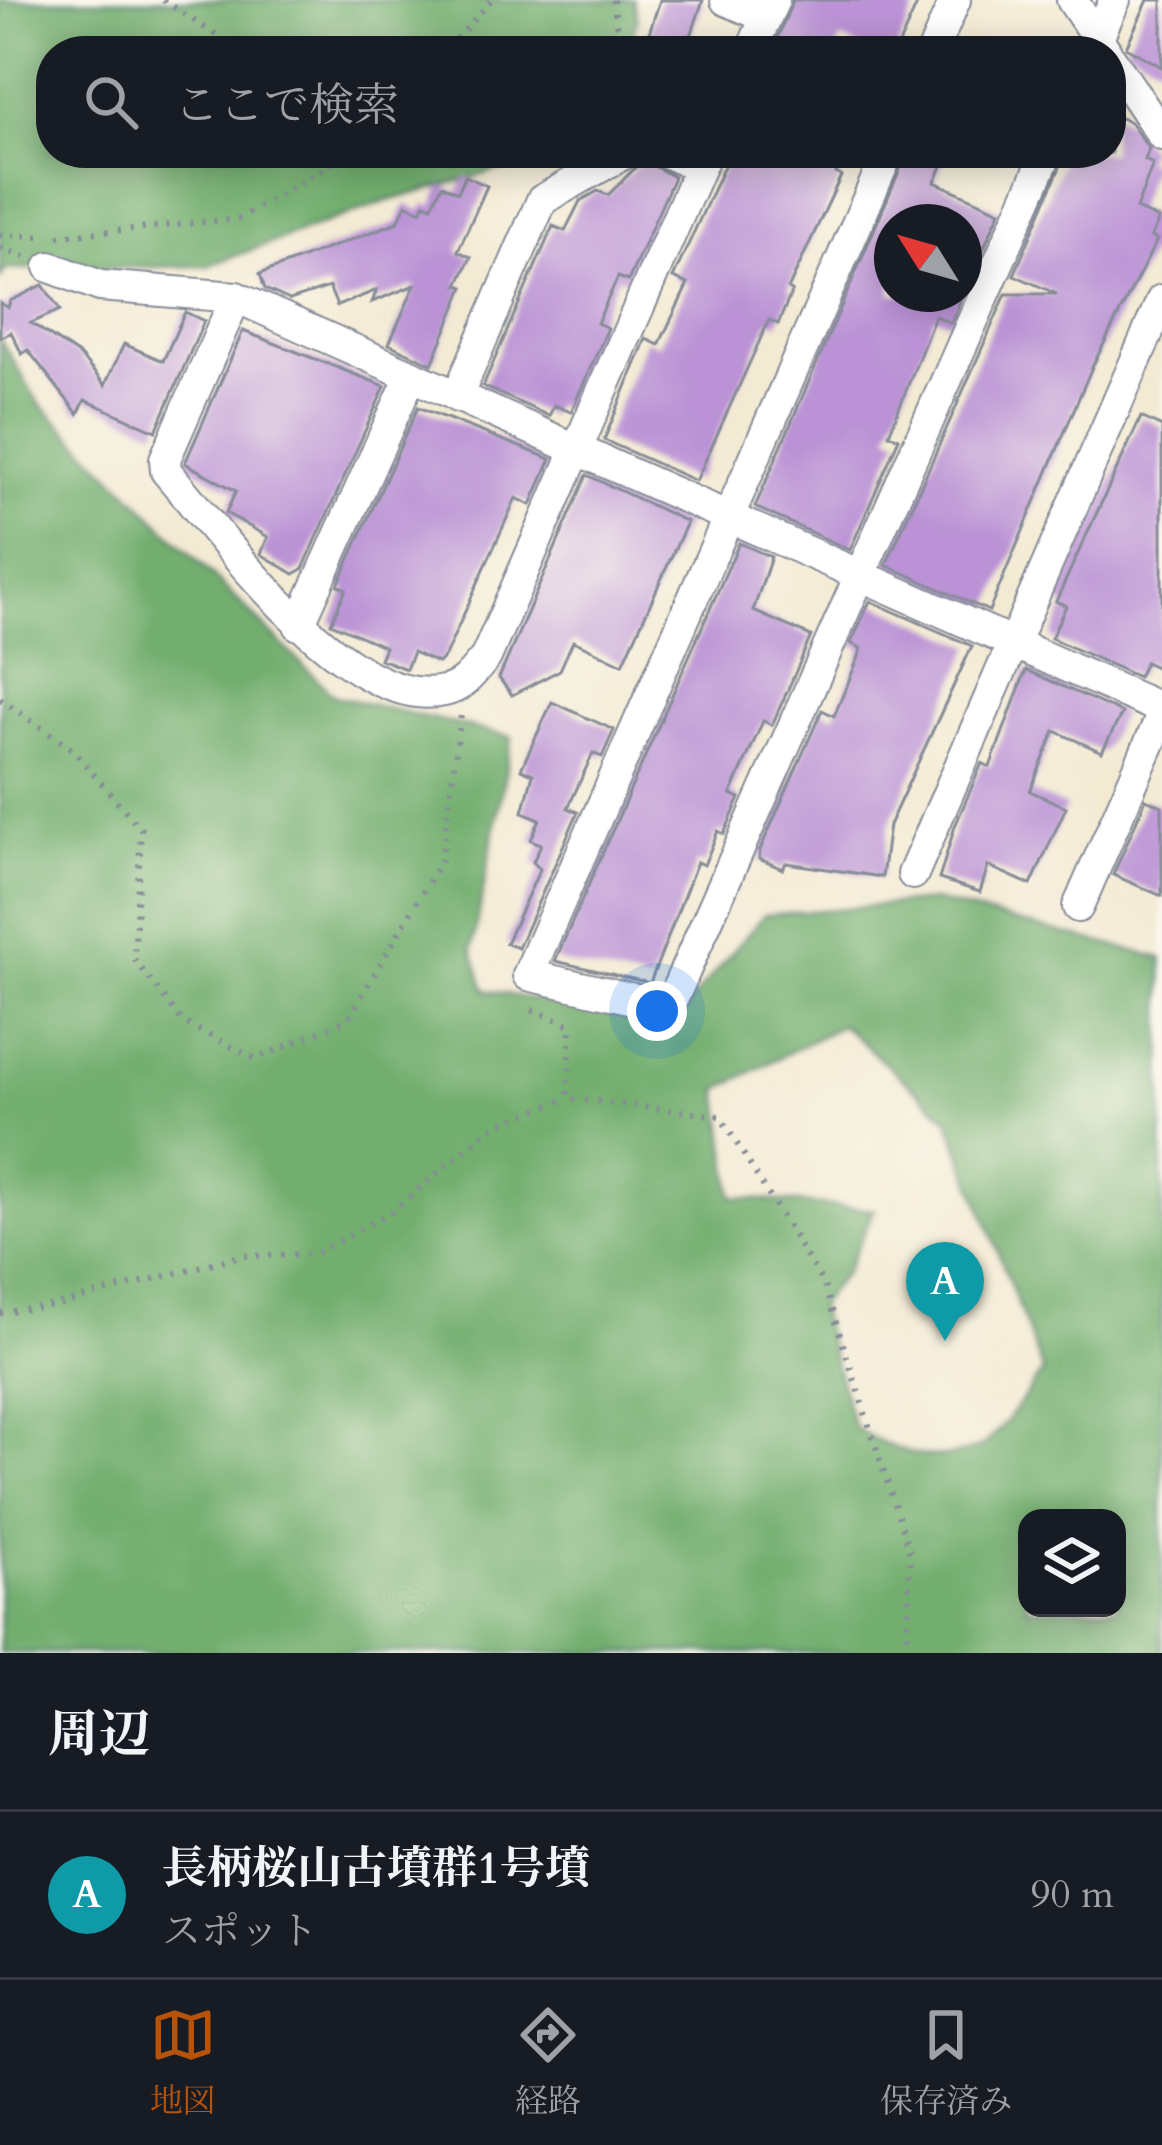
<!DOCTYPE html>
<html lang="ja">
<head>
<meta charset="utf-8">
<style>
	body { margin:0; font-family:Cardo,"Noto Serif JP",serif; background:#242831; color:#f1f3f6 }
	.controls { position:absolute; right:36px; bottom:36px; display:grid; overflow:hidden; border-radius:24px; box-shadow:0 6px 30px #0003 }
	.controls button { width:108px; height:108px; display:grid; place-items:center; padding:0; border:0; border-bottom:3px solid #363941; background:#171b24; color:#f1f3f6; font:60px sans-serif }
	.compass { position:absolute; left:874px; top:204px; width:108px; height:108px; border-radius:50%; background:#171b24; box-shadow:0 6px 30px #0003; rotate:307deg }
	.you { position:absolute; left:657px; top:1011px; width:42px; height:42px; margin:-30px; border:9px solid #fff; border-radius:50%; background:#1a73e8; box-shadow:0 0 0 18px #1a73e833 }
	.badge { display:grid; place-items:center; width:78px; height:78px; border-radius:50%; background:#b45309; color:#fff; font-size:39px; font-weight:700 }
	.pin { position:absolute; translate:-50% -99px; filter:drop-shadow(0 3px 6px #0008) }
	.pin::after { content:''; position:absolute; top:63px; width:42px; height:36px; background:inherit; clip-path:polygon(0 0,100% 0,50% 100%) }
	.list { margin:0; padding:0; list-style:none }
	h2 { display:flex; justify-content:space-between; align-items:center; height:156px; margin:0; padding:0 48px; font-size:51px }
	h2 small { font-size:39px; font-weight:400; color:#9ea1a6 }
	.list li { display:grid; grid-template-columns:78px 1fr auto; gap:36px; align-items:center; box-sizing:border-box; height:168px; padding:0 48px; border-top:3px solid #363941 }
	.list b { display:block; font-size:45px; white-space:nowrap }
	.list p { margin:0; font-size:39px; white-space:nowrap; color:#9ea1a6 }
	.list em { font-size:39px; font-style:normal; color:#9ea1a6 }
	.icon { flex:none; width:66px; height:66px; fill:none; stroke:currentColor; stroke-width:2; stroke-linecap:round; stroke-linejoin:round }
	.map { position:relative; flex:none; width:1162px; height:1653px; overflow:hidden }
	.search { position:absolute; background:#171b24; box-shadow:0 6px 30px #0003; left:36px; right:36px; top:36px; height:132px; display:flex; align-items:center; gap:30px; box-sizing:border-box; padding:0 42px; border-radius:48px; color:#9ea1a6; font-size:45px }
	.sheet { height:324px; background:#171b24 }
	nav { display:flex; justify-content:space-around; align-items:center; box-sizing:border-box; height:168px; border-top:3px solid #363941; background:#171b24; font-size:33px; color:#9ea1a6 }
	nav a { display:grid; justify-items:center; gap:6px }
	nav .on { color:#b45309 }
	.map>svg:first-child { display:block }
</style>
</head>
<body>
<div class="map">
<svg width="1162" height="1653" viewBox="0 0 1162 1653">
	<rect width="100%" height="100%" fill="#fbf7ec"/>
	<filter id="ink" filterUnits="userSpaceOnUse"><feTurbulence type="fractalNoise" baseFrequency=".00833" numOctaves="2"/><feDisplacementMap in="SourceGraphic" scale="24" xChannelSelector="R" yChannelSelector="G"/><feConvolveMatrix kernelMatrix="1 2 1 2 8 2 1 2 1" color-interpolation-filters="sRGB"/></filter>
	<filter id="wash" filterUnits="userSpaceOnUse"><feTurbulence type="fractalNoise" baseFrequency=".004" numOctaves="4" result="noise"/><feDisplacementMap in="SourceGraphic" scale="48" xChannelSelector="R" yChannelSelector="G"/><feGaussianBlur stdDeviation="2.7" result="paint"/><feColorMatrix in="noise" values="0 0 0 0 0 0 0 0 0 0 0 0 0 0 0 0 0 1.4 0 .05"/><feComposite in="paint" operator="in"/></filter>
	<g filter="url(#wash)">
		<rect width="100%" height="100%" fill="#f3ead3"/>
		<path fill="#72ae6e" stroke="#466e66" stroke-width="3" fill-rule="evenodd" d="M0 0H633L637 18 629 51H51V153H560L384 202 207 266 6 269 0 278Z
			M0 339 38 402 334 696 512 737 472 949 485 990 669 1026 764 915 933 901 1162 958V1653H0ZM842 1025 948 1118 1043 1372C1029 1389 998 1437 981 1446 935 1469 892 1451 854 1427L818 1306 846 1271 874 1210 733 1197 719 1089ZM1027 1518H1117V1608H1027Z"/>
		<g id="blocks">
			<path fill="#ba92d5" d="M660 0H703L686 51H643Z
				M793 0H919L896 51H868L841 39 835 51H772Z
				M1148 0H1162V67L1126 47Z
				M1111 114 1130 122 1149 149 1145 160 1153 164 1136 209 1159 219 1151 237 1157 240 1092 367 989 611 886 565 1006 294H1057L1014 275 1066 153H1111Z
				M730 153H845L836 173 841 176 788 289 792 291 778 324 769 320 696 481 604 440 646 339 659 345 688 284 673 278Z
				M907 153H948L935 182 1000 211 979 259 964 253V222H892V294H963L951 323 935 316 889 434 899 438 850 550 755 507Z
				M643 160 674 177 628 281 618 277 597 323 608 328 571 412 554 405 549 416 483 386 553 226 565 231 580 201 598 191 608 195Z
				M465 176 487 186 458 251 471 257 458 285 464 287 432 364 389 344 415 285 372 302 377 290 337 306 329 287 290 300 265 289 260 274 398 222 406 204 421 211 425 203 432 206 442 185 458 192Z
				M43 285 60 310 31 323 80 356 105 385 124 344 163 361 185 312 204 321 156 431 85 400 78 414 28 350 22 354 11 332 0 338V303L8 308 10 301Z
				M243 331 385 386 303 569 294 574 261 554 268 537 226 513 236 491 185 463Z
				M418 407 551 459 531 505 516 498 445 656 438 663 413 652 406 669 380 659 385 647 331 623 346 589 338 585Z
				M1141 417 1162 427V670L1145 662 1138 677 1051 638 1066 606 1056 601Z
				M587 475 687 522 623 664 573 641 560 670 512 695 499 678Z
				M739 543 771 557 753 611 811 636 793 678 772 725 763 721 731 794 740 798 724 834 718 831 704 865 697 862 650 983 555 961Z
				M870 601 972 646 889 825 882 877 786 863 783 869 759 859 760 850 822 710 834 716 860 654 861 648 851 643Z
				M1026 670 1122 713 1102 752 1055 731 1030 791 1066 807 1031 885 988 866 980 892 939 879 955 826 982 763 990 767Z
				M552 702 614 730 602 757 593 753 568 808 578 812 518 948 506 943 540 869 533 862 541 844 531 840 540 819 523 812 533 774 521 769Z
				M1146 799 1162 806V896L1113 875Z"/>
		</g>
	</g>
	<g filter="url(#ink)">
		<use href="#blocks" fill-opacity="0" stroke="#878c98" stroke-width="3"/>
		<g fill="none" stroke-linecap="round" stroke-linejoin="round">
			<g stroke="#878c98" stroke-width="34">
				<path id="street" d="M726 0 766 17
					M1072 0 1106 51
					M751 51 774 0
					M933 51 955 0
					M1092 51 1115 0
					M1111 59 1162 135
					M667 153 700 167
					M706 153 486 657C474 671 464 687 444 691 347 712 221 535 166 471L165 459 236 297C544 436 853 572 1162 709
					M888 153 528 975 669 1007 1047 153
					M50 267 100 286 236 297
					M457 397 542 200 625 153
					M299 625 411 376
					M913 874 1162 300
					M1078 907 1162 715"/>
			</g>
			<path stroke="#878c98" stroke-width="6" stroke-dasharray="3 9" stroke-linecap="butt" d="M163 0 239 50 450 47
				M613 0 620 51
				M449 48 491 0
				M0 235 44 236
				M58 236 238 219 351 153
				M0 248 25 257
				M0 699 72 749 141 829 134 959 183 1022 256 1059 348 1019 441 861 461 715
				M532 1010 571 1025 568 1098 720 1116 824 1285 910 1553 907 1653
				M0 1313 56 1305 240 1256 315 1254 391 1212 495 1125 568 1098"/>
			<use href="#street" stroke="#fff" stroke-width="30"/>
		</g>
	</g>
</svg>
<div class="controls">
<button><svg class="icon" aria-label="layers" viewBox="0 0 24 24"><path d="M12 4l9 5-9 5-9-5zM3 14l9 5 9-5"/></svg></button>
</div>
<svg class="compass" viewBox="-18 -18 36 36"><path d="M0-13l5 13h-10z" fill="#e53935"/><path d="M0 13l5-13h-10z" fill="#9ea1a6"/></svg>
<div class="you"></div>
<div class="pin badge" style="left:945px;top:1341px;background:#0f9aa8">A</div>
<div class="search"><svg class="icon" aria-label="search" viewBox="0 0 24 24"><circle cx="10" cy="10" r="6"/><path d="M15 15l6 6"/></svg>ここで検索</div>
</div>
<section class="sheet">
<h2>周辺<small></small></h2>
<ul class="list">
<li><span class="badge" style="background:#0f9aa8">A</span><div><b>長柄桜山古墳群1号墳</b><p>スポット</p></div><em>90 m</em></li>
</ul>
</section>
<nav>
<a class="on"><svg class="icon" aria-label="map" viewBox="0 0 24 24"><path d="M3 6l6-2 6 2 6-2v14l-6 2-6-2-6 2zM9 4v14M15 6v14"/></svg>地図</a>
<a><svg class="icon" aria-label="directions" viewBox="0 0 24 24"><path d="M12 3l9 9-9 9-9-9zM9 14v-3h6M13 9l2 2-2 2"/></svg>経路</a>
<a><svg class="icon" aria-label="saved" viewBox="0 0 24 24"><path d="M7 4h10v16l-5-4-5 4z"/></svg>保存済み</a>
</nav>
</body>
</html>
